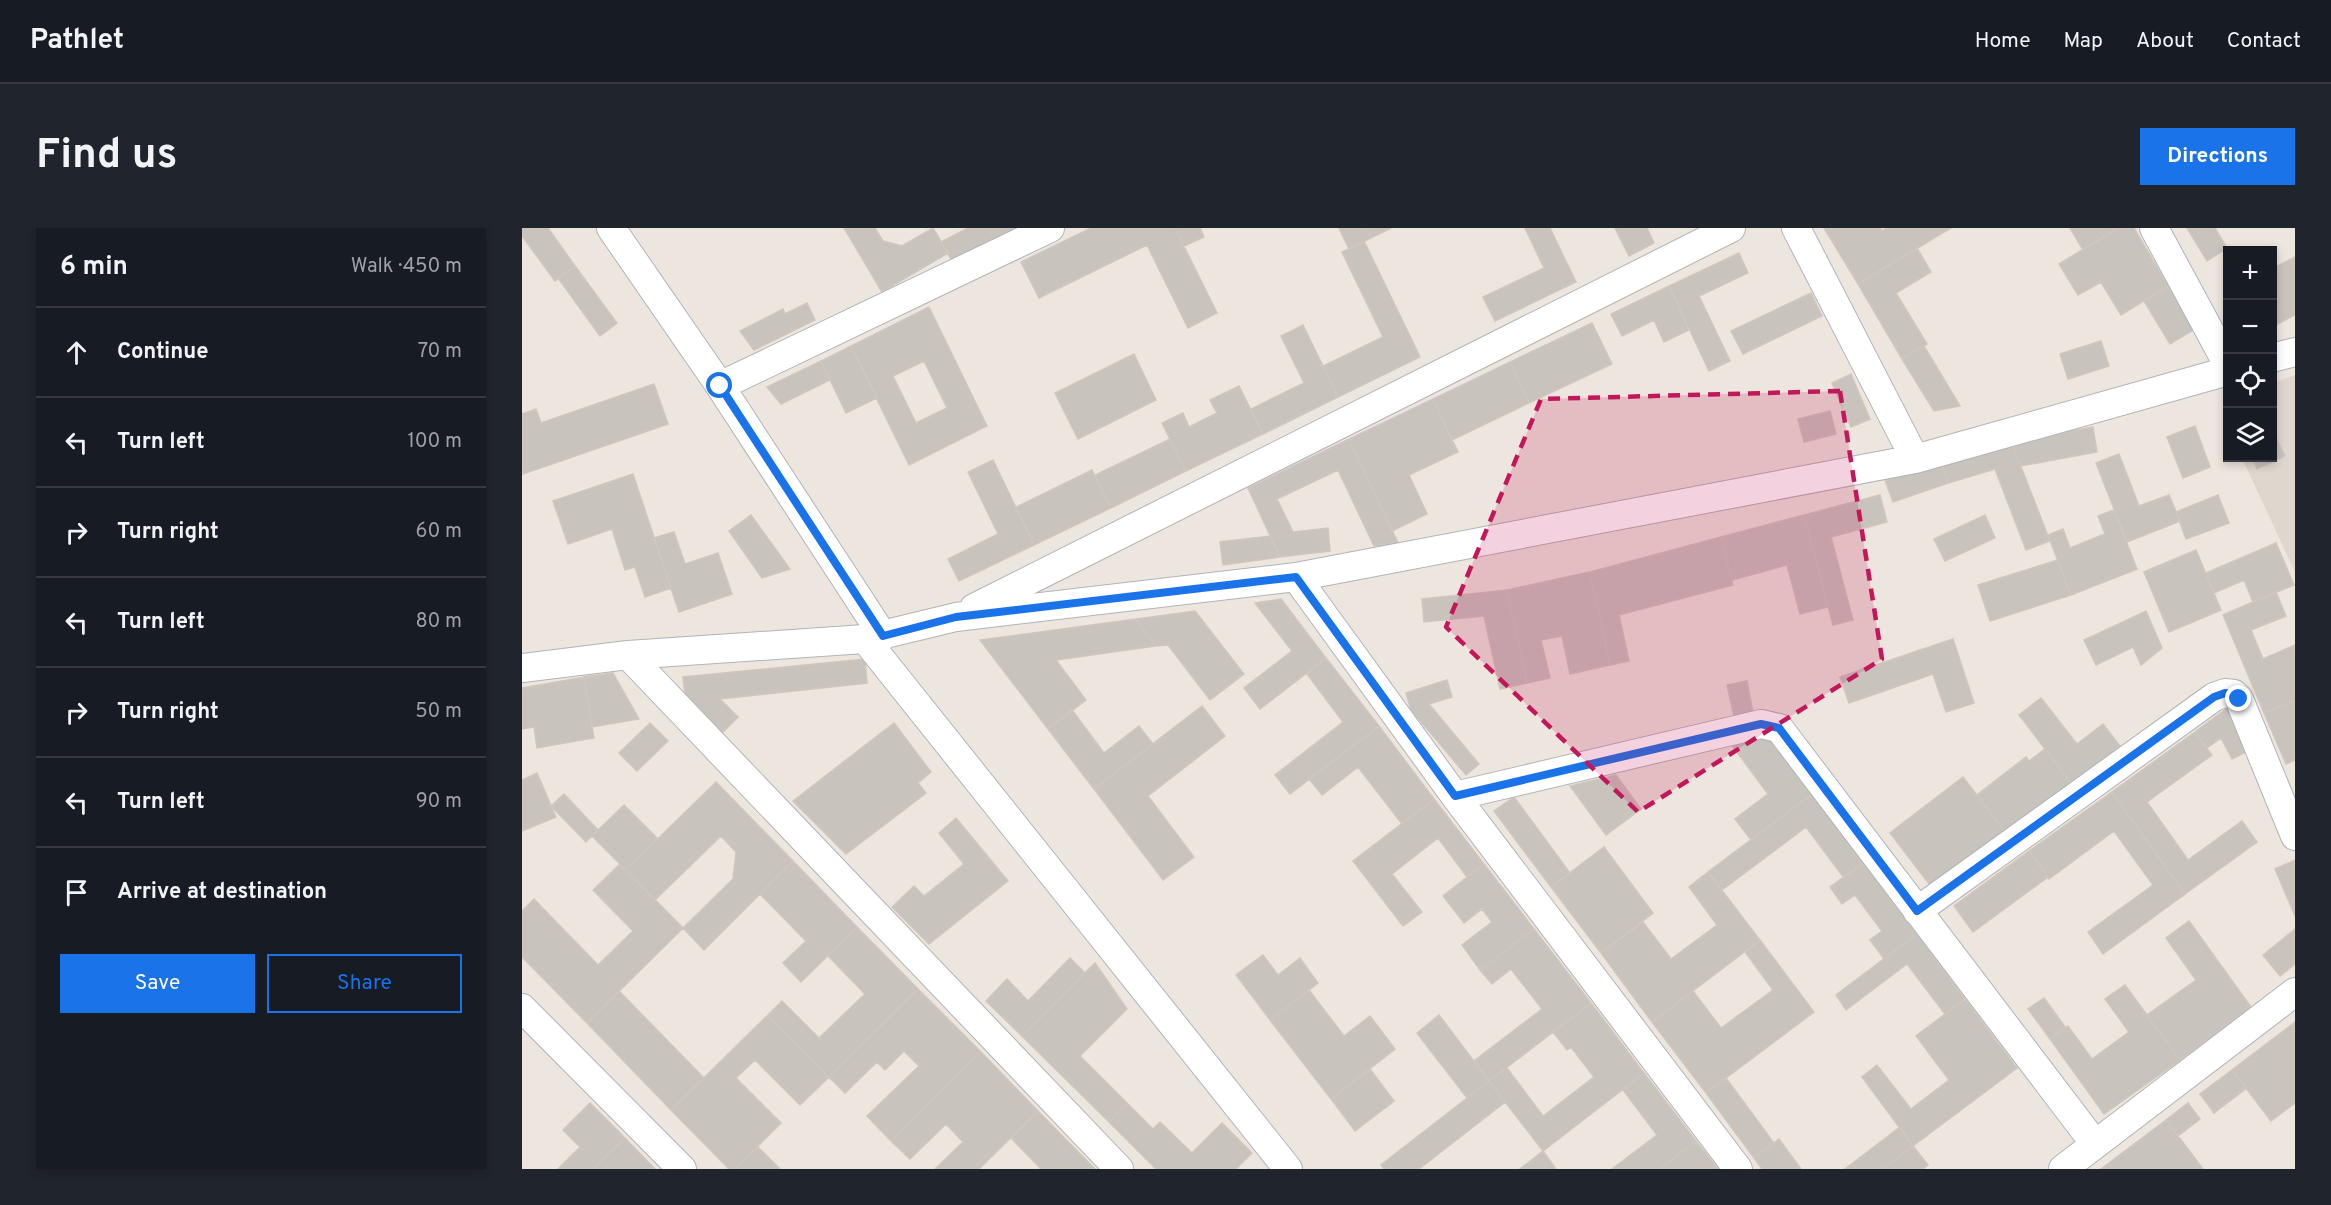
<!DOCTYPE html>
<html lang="en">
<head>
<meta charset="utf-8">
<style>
	body { margin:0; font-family:Overpass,sans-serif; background:#20242c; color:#f1f3f6 }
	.controls { position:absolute; right:18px; top:18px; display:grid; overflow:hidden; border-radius:0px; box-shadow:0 3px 9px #0003 }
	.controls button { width:54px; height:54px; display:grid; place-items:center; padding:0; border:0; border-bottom:2px solid #363941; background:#171b24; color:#f1f3f6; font:30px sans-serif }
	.stop { position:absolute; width:18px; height:18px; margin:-14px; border:4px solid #1a73e8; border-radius:50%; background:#fff }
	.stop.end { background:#1a73e8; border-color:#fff; box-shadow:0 2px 6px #0008 }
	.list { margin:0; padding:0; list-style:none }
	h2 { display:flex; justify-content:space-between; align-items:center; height:78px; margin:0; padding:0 24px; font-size:26px }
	h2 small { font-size:20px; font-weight:400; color:#9ea1a6 }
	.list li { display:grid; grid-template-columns:39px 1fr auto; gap:18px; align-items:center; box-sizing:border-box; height:90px; padding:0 24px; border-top:2px solid #363941 }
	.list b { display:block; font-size:22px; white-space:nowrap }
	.list em { font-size:20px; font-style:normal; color:#9ea1a6 }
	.actions { display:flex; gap:12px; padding:18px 24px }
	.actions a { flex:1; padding:14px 0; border:2px solid #1a73e8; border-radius:0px; text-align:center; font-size:21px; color:#1a73e8 }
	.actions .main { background:#1a73e8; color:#fff }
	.icon { flex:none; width:33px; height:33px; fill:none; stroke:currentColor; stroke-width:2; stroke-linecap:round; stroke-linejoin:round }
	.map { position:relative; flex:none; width:1773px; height:941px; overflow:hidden; border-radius:0px }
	header { display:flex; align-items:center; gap:36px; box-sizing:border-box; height:84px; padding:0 30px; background:#171b24; border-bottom:2px solid #363941 }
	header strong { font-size:28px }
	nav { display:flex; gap:33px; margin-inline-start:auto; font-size:21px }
	.intro { display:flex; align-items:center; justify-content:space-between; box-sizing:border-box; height:144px; padding:0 36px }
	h1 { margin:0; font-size:42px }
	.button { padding:15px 27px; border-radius:0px; background:#1a73e8; color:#fff; font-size:21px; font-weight:700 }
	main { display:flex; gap:36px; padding:0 36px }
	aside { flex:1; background:#171b24; border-radius:0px; box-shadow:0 3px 9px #0003 }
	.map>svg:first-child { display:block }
</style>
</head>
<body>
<header>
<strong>Pathlet</strong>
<nav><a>Home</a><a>Map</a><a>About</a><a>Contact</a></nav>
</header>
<div class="intro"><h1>Find us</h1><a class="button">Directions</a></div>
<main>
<aside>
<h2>6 min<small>Walk · 450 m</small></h2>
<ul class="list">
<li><svg class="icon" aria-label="ahead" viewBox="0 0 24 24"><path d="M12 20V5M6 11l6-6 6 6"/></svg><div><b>Continue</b></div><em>70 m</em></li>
<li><svg class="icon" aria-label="left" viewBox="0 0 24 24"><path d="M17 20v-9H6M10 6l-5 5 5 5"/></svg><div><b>Turn left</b></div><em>100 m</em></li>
<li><svg class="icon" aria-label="right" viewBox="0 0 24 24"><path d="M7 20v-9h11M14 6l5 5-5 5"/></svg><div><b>Turn right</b></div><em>60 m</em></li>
<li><svg class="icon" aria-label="left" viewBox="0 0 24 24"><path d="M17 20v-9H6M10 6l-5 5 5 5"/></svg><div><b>Turn left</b></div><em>80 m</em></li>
<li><svg class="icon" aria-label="right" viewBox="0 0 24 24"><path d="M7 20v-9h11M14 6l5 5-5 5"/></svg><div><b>Turn right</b></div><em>50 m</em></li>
<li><svg class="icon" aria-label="left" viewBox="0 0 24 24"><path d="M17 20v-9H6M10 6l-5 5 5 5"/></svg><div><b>Turn left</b></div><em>90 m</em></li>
<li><svg class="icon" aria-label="arrive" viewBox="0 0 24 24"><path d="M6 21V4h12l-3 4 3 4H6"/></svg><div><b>Arrive at destination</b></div></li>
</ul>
<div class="actions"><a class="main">Save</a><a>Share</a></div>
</aside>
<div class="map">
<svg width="1773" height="941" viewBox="0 0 1773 941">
	<rect width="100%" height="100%" fill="#ede6de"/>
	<path fill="#dfd7ce" d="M1773 147V344L1720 230H1750L1751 155Z"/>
	<path fill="#c9c3bd" stroke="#d1c6bc" stroke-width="1.5" fill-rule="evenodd" d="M0 0H26L53 38 33 53 0 8Z
		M322 0H353L361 13 380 18 411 0 426 25 360 64Z
		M446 0H495L430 33 419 14Z
		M569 0H653L695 85 666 100 625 17 517 70 499 34Z
		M653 0H678L682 9 662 18Z
		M817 0H844L849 10 827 21Z
		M844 0H869L849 10Z
		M1003 0H1028L1054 54 973 93 961 69 1022 40Z
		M1093 0H1125L1132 15 1107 28Z
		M1302 0H1358L1360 3 1365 0H1429L1336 56Z
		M1548 0H1596L1561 22Z
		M1596 0H1612L1646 58 1599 87 1579 54 1556 67 1537 36Z
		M1665 0H1693L1705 20 1685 33Z
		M842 13 898 129 816 169 801 138 861 109 820 24Z
		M1395 20 1409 44 1374 65 1405 116 1380 131 1336 56Z
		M1217 25 1226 45 1177 68 1208 133 1187 143 1147 58Z
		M1773 29V87L1750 99V41Z
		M53 38 95 95 78 108 36 50Z
		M1147 58 1167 102 1142 114 1132 92 1100 108 1089 86Z
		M1646 58 1673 101 1648 116 1622 73Z
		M1289 65 1300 88 1221 126 1209 103Z
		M285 75 293 92 232 122 218 103 261 81 263 86Z
		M407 79 465 198 387 237 329 118ZM402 133 425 180 394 195 371 148Z
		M1070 95 1090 136 1007 175 988 134Z
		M781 97 816 169 741 206 729 181 782 155 759 108Z
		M1579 113 1587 138 1546 151 1538 126Z
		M329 118 355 170 324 185 299 133Z
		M1402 118 1438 178 1412 183 1380 131Z
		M612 126 634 172 556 211 533 165Z
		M299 133 308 152 259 176 245 159Z
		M988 134 1007 175 930 212 911 171Z
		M1329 146 1348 191 1329 199 1310 155Z
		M132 156 146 196 1 246 0 186 14 181 19 195Z
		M717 158 741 206 664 243 640 195 661 185 667 199 695 185 688 172Z
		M911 171 936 224 887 247 905 286 870 303 827 211Z
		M1308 183 1314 206 1282 214 1276 191Z
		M1673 198 1688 239 1661 250 1645 209Z
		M1571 199 1575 224 1499 238 1489 213Z
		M1750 201 1763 228 1735 241 1730 230H1750Z
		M648 211 664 243 589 280 573 247Z
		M827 211 876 315 852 318 816 242 755 271 771 304 806 300 808 323 758 329 726 260Z
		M1489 213 1528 313 1504 322 1473 241 1426 255 1419 234Z
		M1597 226 1617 278 1647 267 1658 293 1605 314 1574 235Z
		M471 232 512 317 437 353 426 331 476 306 446 244Z
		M1419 234 1426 255 1371 274 1363 252Z
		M570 242 589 280 512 317 494 279Z
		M111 246 149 360 123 369 113 339 103 342 90 301 46 316 31 273Z
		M1358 267 1365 294 1309 309 1331 392 1311 397 1282 287Z
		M1696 267 1707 295 1664 311 1654 284Z
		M1592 282 1615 341 1549 367 1526 307 1541 301 1548 320 1583 306 1576 288Z
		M229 287 268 341 240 350 207 303Z
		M1282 287 1306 379 1278 386 1265 337 1210 352 1199 309Z
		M1463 287 1473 310 1423 333 1412 311Z
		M152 304 163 336 196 325 210 366 157 384 132 310Z
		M748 308 758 329 701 337 698 314Z
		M1199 309 1211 357 1097 387 1107 433 1088 437 1068 344Z
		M1754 315 1772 357 1731 374 1722 352 1692 365 1684 345Z
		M1674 322 1699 382 1647 404 1622 344Z
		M1536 332 1549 367 1468 393 1456 357Z
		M1068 344 1088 437 1048 446 1040 408 1019 412 1028 450 1005 455 985 362Z
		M985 362 1005 455 978 461 962 388 902 394 900 371Z
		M1754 364 1764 388 1729 402 1741 431 1773 417V472L1742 485 1701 387Z
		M759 371 804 430 738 481 722 460 770 423 733 375Z
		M673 383 722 446 688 472 646 417 634 418 614 391Z
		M1624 383 1640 420 1619 437 1611 419 1574 437 1562 412Z
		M614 391 634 418 534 432 564 472 526 501 458 412Z
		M1431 411 1452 475 1424 484 1411 446 1327 475 1318 449Z
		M804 430 857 498 768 566 753 547 821 494 785 446Z
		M343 431 345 455 198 471 216 489 197 508 164 475 161 449Z
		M91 445 117 491 70 499 62 449Z
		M62 449 72 510 15 520 12 499 0 501V460Z
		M925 452 930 469 907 476 957 536 944 547 889 482 884 465Z
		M1225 453 1231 485 1212 488 1205 457Z
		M1519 470 1555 516 1581 496 1598 518 1549 555 1497 487Z
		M1773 472V532L1764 536 1742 485Z
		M680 478 703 508 626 568 672 629 641 652 572 561Z
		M1707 479 1728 522 1710 531 1699 510 1685 520 1673 504Z
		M550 482 582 525 617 498 631 516 572 561 526 501Z
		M128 495 146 513 115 543 97 525Z
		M372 495 409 544 396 555 404 565 324 626 271 573Z
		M857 498 912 571 880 596 836 539 800 567 787 551Z
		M1673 504 1690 527 1625 574 1666 632 1720 593 1735 614 1663 666 1590 564Z
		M1247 508 1290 566 1229 612 1213 591 1246 566 1209 516Z
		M1523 521 1549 555 1484 605 1455 567 1504 529 1507 533Z
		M15 545 34 589 0 603V552Z
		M1094 547 1119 581 1084 607 1048 558Z
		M1441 549 1484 605 1411 661 1368 605Z
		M194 554 271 633 182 722 161 700 211 651 214 624 199 608 133 672 104 642Z
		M1590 564 1663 666 1581 726 1566 704 1631 657 1592 603 1527 651 1507 623Z
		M42 566 76 602 64 614 29 578Z
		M1290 566 1341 635 1322 650 1284 599 1200 662 1186 644Z
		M992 569 1048 645 1029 659 972 583Z
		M912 571 962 636 945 649 916 610 870 646 900 684 881 698 831 633Z
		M102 577 136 611 104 642 70 608Z
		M434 590 486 653 407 716 370 679 392 658 402 668 442 636 417 605Z
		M1082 619 1131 685 1079 725 1029 659Z
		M1507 623 1526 649 1451 704 1432 678Z
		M1773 632V688L1753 641Z
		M271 633 335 699 279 754 261 735 284 713 238 666Z
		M1341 635 1395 706 1362 731 1348 712 1360 703 1333 667 1320 676 1308 659Z
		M98 636 161 700 65 795 0 729V683L12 671 76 737 111 703 71 662Z
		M962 636 1012 701 958 742 940 717 970 694 960 681 942 695 921 668Z
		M1186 644 1238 712 1130 794 1079 725 1121 694 1149 731 1195 697 1167 659Z
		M1667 693 1729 779 1658 832 1625 787 1674 752 1644 710Z
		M335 699 396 761 307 849 246 787 260 773 297 810 343 766 306 728Z
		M1012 701 1069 775 967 853 952 833 1020 781 989 741 970 756 958 742Z
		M1773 701V736L1758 748 1741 727Z
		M1395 706 1443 771 1423 786 1385 736 1324 782 1314 767Z
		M1238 712 1292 784 1184 865 1130 794 1171 763 1199 800 1251 762 1223 724Z
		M741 727 756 747 778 730 796 755 748 792 714 747Z
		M548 730 563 745 500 808 464 773 485 751 506 773Z
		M573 735 605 781 558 828 605 875 587 894 500 808Z
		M1603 757 1658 832 1582 886 1528 811 1546 798 1570 831 1607 804 1583 771Z
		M396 761 459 824 369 913 345 888 397 838 382 823 363 842 355 834 323 865 307 849Z
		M787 762 822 808 848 788 873 821 809 871 748 792Z
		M97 763 182 850 149 882 65 795Z
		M1522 770 1544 800 1528 811 1506 781Z
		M1443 771 1495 840 1391 918 1340 849 1355 837 1389 881 1427 852 1394 808Z
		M1069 775 1122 845 1021 923 967 853 985 840 1021 888 1072 849 1049 819 1045 822 1031 804Z
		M246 787 307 849 278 877 233 832 214 850 259 895 213 941H207L149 882Z
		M917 787 967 853 945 870 895 805Z
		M1773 794V875L1749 893 1710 842Z
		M459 824 516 883 457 941H413L441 914 424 896 388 931 369 913Z
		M848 841 872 873 833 903 809 871Z
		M1710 842 1725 860 1692 885 1678 866Z
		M1122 845 1174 913 1138 941H1090L1135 907 1101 862Z
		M1204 850 1252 915 1232 930 1184 865Z
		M967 853 983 874 897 941H862L859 937Z
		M68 875 103 910 71 941H36L58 919 41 902Z
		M605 875 631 901 638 894 670 925 700 895 730 925 714 941H634L587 894Z
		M1666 875 1678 891 1656 908 1644 892Z
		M516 883 573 941H519L489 910Z
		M1644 892 1681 941H1579Z
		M1378 899 1391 918 1360 941H1323Z
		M103 910 133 941H71Z
		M1257 911 1279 941H1240L1232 930Z
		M1174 913 1196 941H1138Z
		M1391 918 1406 937 1401 941H1360Z
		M236 919 258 941H213Z
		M1021 923 1034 941H998Z"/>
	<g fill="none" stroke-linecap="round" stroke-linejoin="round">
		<g stroke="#afb4b8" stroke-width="30">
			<path id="minor" d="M89 0 198 158 361 408
				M1274 0 1393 231
				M1632 0 1706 137
				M1750 130 1773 124
				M198 158 528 0
				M774 349 933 568 1216 941
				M452 380 1209 0
				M343 411 766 941
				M106 427 597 941
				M0 440 106 427 343 411 434 389 774 349 1393 231 1706 143
				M933 568 1239 496 1257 500 1573 916
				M1395 683 1692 469 1703 465 1712 466 1717 471 1773 608
				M0 780 160 941
				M1541 941 1773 764"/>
		</g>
		<use href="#minor" stroke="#fff" stroke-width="28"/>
	</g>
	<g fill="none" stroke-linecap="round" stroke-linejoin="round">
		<path stroke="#1a73e8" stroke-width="8" d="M198 158 361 408 434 389 774 349 933 568 1239 496 1257 500 1395 683 1692 469 1703 465 1712 466 1717 471"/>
	</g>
	<path fill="#c2185b" fill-opacity="0.2" stroke="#c2185b" stroke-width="4.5" stroke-dasharray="12 8" stroke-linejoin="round" d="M1318 163 1360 431 1116 584 924 399 1019 171Z"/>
</svg>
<div class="controls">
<button>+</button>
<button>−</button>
<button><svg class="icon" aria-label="locate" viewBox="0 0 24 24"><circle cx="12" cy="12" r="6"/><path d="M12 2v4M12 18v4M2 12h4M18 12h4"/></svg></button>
<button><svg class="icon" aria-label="layers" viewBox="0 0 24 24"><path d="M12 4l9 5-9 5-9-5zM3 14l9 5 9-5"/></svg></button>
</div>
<div class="stop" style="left:198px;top:158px"></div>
<div class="stop end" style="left:1717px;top:471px"></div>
</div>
</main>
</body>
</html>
